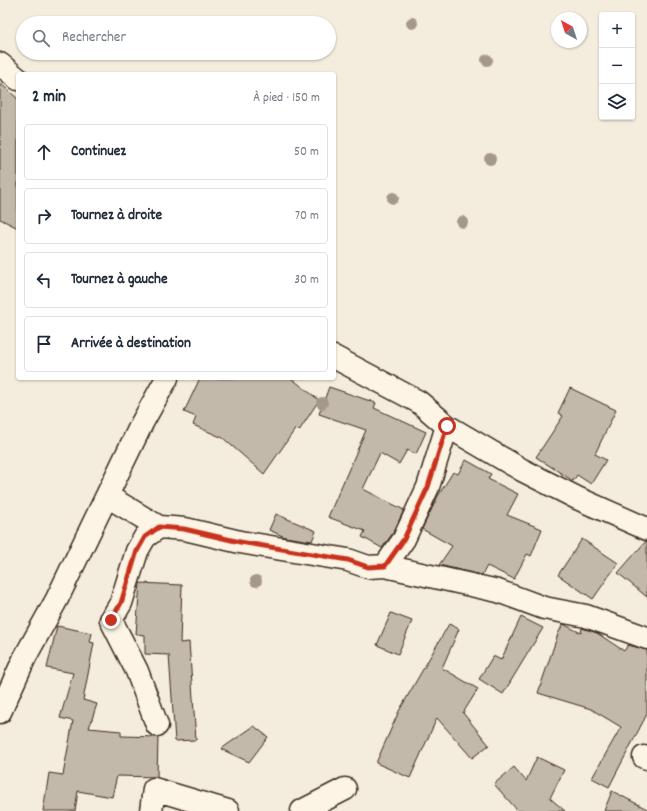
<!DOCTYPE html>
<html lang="fr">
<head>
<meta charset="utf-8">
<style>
	body { margin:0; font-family:Dekko,sans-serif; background:#f2f2f3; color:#1f2937 }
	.controls { position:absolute; right:12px; top:12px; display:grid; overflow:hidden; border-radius:4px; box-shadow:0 1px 3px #0004 }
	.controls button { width:36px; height:36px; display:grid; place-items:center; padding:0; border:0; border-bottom:1px solid #e0e1e3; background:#fff; color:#1f2937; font:20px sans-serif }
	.compass { position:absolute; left:551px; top:12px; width:36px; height:36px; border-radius:50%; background:#fff; box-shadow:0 1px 3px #0004; rotate:321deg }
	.stop { position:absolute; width:12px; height:12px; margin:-9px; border:3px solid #c8321e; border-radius:50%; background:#fff }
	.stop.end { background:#c8321e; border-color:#fff; box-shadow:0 1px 4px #0008 }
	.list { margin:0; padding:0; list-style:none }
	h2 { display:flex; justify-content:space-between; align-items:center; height:52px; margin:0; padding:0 16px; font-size:17px }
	h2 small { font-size:13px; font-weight:400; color:#747a83 }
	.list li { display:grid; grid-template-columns:26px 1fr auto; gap:12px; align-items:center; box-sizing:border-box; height:56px; margin:0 8px 8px; padding:0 8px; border:1px solid #e0e1e3; border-radius:4px }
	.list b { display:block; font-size:15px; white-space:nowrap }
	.list em { font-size:13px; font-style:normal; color:#747a83 }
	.icon { flex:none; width:22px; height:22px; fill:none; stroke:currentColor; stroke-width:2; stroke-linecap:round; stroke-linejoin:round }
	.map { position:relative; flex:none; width:647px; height:811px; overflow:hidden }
	.search { position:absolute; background:#fff; box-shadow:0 1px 3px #0004; left:16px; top:16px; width:320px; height:44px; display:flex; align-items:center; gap:10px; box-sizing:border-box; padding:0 14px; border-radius:22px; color:#747a83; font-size:15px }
	.panel { position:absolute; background:#fff; box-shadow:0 1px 3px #0004; left:16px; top:72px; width:320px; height:308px; border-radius:4px }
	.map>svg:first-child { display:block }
</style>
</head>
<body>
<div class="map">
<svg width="647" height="811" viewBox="0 0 647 811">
	<rect width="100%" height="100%" fill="#f4eddd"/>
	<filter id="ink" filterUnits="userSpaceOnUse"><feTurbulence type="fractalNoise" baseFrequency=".025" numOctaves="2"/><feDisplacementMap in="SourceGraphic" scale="8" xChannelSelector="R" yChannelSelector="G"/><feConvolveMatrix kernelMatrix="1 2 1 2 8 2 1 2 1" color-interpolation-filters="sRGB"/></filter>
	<g filter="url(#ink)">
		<path fill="#c3b9aa" stroke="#3b2a1e" d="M0 83 18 99V228L0 219Z
			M200 378H291L319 400 299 431 296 428 264 474 223 438 193 425 196 417 184 412Z
			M329 387 376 403 374 408 426 432 416 454 407 450 399 464 380 453 363 489 404 510 393 533 382 548 362 537 365 531 328 517 366 430 319 414Z
			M570 388 616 410 595 454 606 460 591 484 577 475 573 481 536 457 563 416 558 413Z
			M466 460 491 474 488 479 518 494 507 515 542 529 531 556 527 554 514 579 487 566 482 575 439 565 452 546 422 529 438 496 453 472 458 474Z
			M276 514 316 531 312 541 285 537 269 530Z
			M582 539 618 563 593 599 558 575Z
			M646 541H647V597L618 573Z
			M140 583 182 585 180 643 189 642 196 740 175 741 169 655 145 654V635L136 634Z
			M391 613 412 621 398 654 377 645Z
			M521 617 543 628 503 694 479 679 493 656 501 660Z
			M449 624 459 629 442 668 478 689 463 713 489 745 472 758 437 718 410 778 376 763 399 711Z
			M563 624 581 633 582 628 597 633 624 651 628 645 647 650V714L609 787 592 778 621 727 591 709 538 693 558 634Z
			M57 626 92 633 90 642 94 643 83 700 97 704 89 728 121 731V736L158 737 157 777 117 776 112 797 78 791 75 811H43L49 773 63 775 73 721 60 718 73 673 47 668Z
			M254 726 268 737 249 762 221 749Z
			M537 757 564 770 550 798 565 811H518L494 784 514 767 526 781Z
			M612 791 647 809V811H604Z"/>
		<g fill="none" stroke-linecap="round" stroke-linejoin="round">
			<g stroke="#3b2a1e" stroke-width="25">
				<path id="minor" d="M0 64 18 79
					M334 357 419 402 447 426 522 470 577 498 647 529
					M107 496 159 527
					M385 566 404 539 428 487 447 426
					M0 712 25 657 57 599 142 423 167 378
					M157 725 137 671 111 620 121 603 137 551 145 537 159 527 185 529 240 542 348 560 368 567 385 566 498 591 544 608 586 616 647 638
					M644 757 647 758
					M151 811 154 789 228 811
					M302 811 345 789"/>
			</g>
			<use href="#minor" stroke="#fcf5e5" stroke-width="22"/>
		</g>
		<g fill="#a4988a">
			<circle cx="412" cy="23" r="6"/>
			<circle cx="487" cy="60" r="6"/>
			<circle cx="490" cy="159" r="6"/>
			<circle cx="393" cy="198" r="6"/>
			<circle cx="462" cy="222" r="6"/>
			<circle cx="322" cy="403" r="6"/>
			<circle cx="256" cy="581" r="6"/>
		</g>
	</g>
	<g fill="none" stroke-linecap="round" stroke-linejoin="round" filter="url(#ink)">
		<path stroke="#c8321e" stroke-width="5" d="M111 620 121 603 137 551 145 537 159 527 184 529 240 542 348 560 368 567 385 566 404 539 428 487 447 426"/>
	</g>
</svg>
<div class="controls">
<button>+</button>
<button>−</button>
<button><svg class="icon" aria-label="layers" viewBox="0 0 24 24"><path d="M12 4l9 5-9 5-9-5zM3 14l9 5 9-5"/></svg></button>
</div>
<svg class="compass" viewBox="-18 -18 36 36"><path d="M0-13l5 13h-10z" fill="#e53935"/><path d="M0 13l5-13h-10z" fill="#747a83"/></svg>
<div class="stop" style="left:447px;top:426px"></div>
<div class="stop end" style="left:111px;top:620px"></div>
<div class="search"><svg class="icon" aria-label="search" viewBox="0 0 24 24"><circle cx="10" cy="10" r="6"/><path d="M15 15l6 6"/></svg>Rechercher</div>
<section class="panel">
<h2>2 min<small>À pied · 150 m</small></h2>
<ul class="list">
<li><svg class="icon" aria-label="ahead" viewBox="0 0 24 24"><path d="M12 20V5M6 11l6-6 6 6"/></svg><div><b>Continuez</b></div><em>50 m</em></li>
<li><svg class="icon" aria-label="right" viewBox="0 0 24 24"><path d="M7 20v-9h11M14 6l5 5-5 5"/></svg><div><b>Tournez à droite</b></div><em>70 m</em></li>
<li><svg class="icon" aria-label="left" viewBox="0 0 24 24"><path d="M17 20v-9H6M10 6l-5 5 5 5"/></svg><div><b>Tournez à gauche</b></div><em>30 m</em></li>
<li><svg class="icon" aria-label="arrive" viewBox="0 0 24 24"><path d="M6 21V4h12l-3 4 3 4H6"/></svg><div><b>Arrivée à destination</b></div></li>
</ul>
</section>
</div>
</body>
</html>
